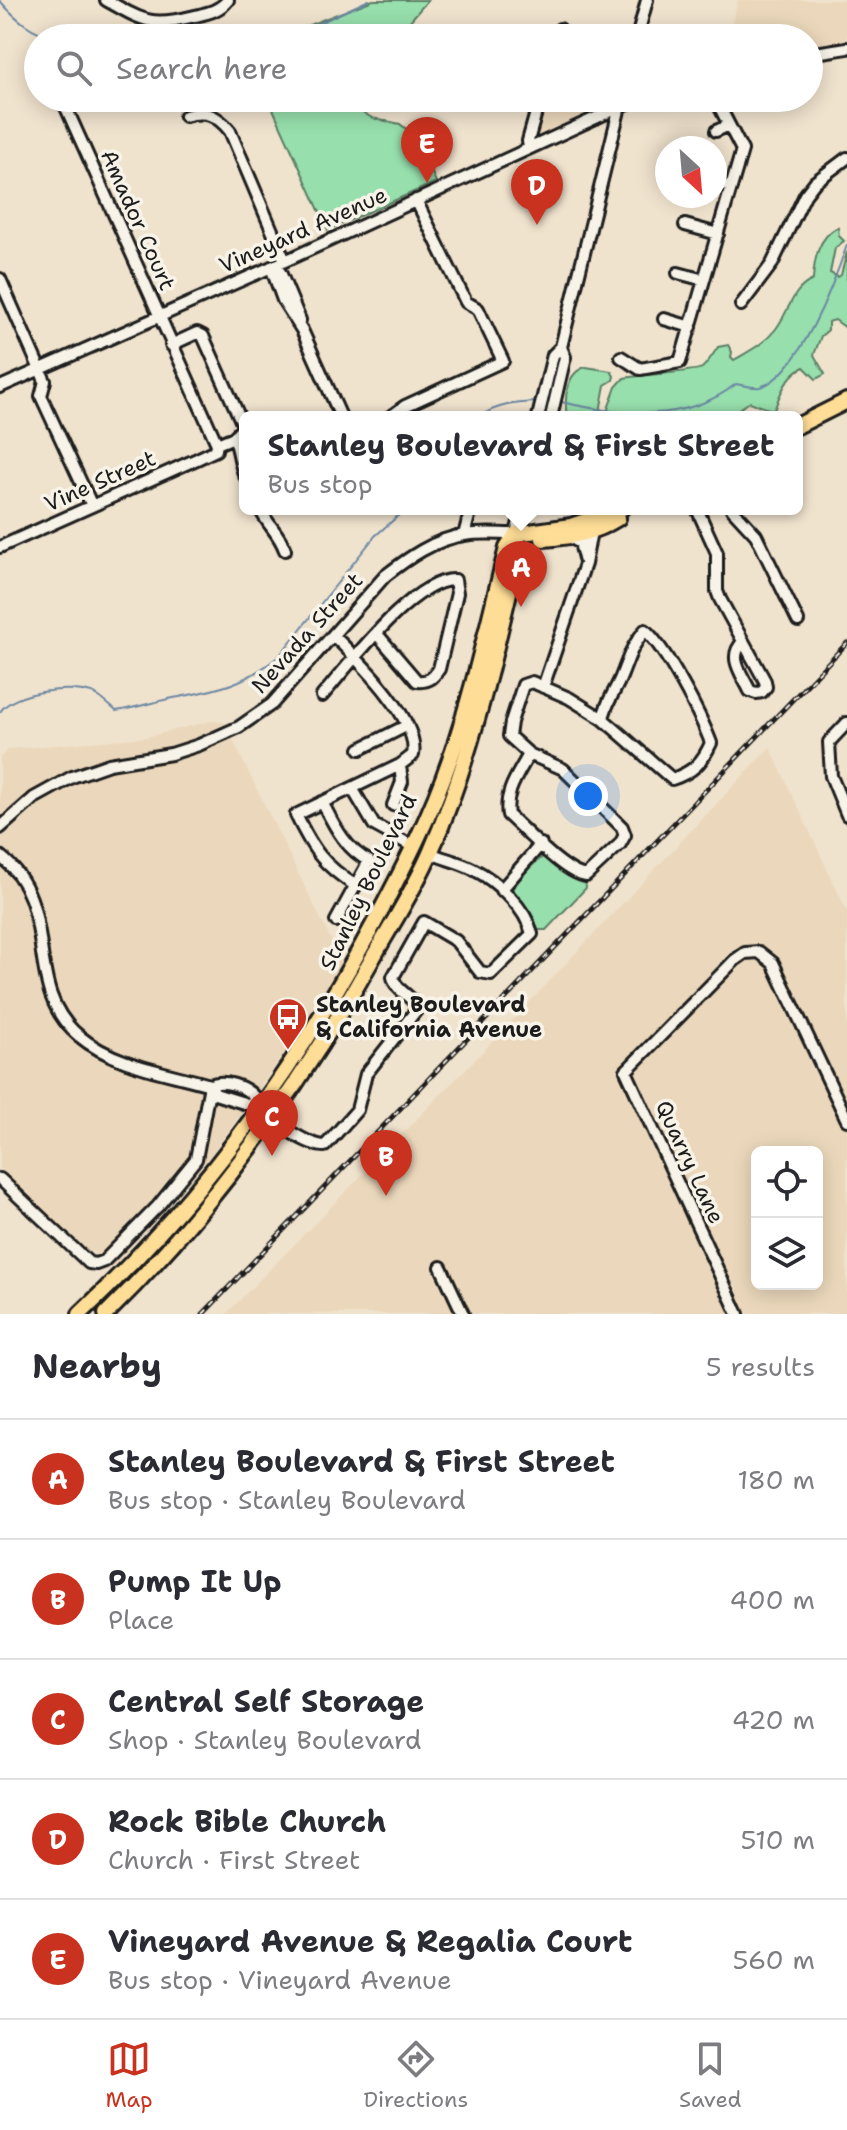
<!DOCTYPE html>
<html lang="en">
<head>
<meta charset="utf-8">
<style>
	body { margin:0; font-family:"Shantell Sans",sans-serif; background:#f2f2f3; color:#2b2b33 }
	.controls { position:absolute; right:24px; bottom:24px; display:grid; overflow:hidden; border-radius:12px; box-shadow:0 4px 20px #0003 }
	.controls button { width:72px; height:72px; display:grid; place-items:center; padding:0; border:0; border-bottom:2px solid #e1e1e2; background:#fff; color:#2b2b33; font:40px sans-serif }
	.compass { position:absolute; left:655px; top:136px; width:72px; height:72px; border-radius:50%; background:#fff; box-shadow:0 4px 20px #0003; rotate:154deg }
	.you { position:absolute; left:588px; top:796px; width:28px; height:28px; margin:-20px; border:6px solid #fff; border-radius:50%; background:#1a73e8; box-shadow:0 0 0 12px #1a73e833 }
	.badge { display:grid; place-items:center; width:52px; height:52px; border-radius:50%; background:#c8321e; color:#fff; font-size:26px; font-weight:700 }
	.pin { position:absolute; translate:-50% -66px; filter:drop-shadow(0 2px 4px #0008) }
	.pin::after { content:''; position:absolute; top:42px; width:28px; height:24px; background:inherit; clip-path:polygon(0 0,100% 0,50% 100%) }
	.popup { position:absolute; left:239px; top:411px; width:564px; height:104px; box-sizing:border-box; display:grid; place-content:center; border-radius:12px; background:#fff; filter:drop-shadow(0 2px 6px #0005); font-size:26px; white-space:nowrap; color:#7c7c81 }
	.popup b { font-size:30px; color:#2b2b33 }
	.popup::after { content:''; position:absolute; left:50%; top:100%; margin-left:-16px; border:16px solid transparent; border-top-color:#fff }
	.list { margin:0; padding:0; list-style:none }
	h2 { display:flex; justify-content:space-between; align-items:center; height:104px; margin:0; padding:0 32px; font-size:34px }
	h2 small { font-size:26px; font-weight:400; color:#7c7c81 }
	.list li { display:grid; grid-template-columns:52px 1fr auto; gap:24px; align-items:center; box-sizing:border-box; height:120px; padding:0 32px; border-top:2px solid #e1e1e2 }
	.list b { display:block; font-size:30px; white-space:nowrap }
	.list p { margin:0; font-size:26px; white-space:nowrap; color:#7c7c81 }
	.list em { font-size:26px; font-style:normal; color:#7c7c81 }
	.icon { flex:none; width:44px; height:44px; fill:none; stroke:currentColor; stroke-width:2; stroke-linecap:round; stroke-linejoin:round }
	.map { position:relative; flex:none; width:847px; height:1314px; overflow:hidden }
	.search { position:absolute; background:#fff; box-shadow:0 4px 20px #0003; left:24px; right:24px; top:24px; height:88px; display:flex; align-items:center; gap:20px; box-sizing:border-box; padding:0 28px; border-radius:44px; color:#7c7c81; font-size:30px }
	.sheet { height:704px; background:#fff }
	nav { display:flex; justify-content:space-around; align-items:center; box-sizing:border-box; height:112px; border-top:2px solid #e1e1e2; background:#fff; font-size:22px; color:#7c7c81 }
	nav a { display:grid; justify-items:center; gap:4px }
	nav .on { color:#c8321e }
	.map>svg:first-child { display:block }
</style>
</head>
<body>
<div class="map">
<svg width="847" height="1314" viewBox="0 0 847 1314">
	<rect width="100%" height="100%" fill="#f0e3ce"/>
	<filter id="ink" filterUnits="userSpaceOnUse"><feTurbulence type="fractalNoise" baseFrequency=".0125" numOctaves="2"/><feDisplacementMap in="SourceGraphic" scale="16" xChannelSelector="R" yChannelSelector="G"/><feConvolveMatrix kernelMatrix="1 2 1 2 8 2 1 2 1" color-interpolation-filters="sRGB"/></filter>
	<g filter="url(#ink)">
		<path fill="#ebd8bc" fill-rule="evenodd" d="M738 0H847V40L809 46V38H724L727 25 731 26Z
			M544 98H612L603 106 534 137Z
			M210 721 224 722 342 962 297 1035 209 1158 113 1267 100 1255 84 1249 0 1168V757L9 749 146 737Z
			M770 747 847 911V1314H226L489 1045ZM757 1152H817V1284H757Z"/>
		<path fill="#97dfad" stroke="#5a7e64" stroke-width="2" d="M373 0H428L397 36 387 37 365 30 351 38H276Z
			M268 98H340L372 118 400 124 416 137 436 182 328 230Z
			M838 227 839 236 844 241 835 248 830 273 838 277 841 275 847 252V322L846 328 835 320 828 322V330L821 336 814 355 825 374 816 379 804 367C789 373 780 393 775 408L771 410 750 402 734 412 730 417H605L616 387 624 378C638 375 696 372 702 368 708 363 714 353 718 347L728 345 732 352 731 357 734 360C749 351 763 345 775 330 789 313 791 289 813 280 814 260 818 237 838 227Z
			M586 367 611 371 614 376 613 380 605 385 599 417H567C564 399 566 372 586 367Z
			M546 854 575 877 585 880 586 888 546 930H537C533 913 516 907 510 891L528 869Z"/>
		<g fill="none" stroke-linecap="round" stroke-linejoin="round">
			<path stroke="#6b87a2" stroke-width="2" d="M0 1C17 20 32 33 57 38
				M271 38 313 26 369 0
				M561 402C620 415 684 425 736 384 743 385 753 388 760 387 799 376 835 280 847 245
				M479 417C498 404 516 403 538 402
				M0 712C13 691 75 684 96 695 103 699 110 706 116 711 138 708 158 700 179 697 220 689 245 684 279 656L375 536 406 509"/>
			<g stroke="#1c1c1c" stroke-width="16">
				<path id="minor" d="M106 0C145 22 151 27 195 16 208 13 219 11 228 0
					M558 38 560 29
					M637 38 647 0
					M809 54 847 48
					M185 116C206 110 217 115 230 131L285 261
					M716 131 729 125
					M529 148 528 141 540 98
					M715 183 731 187
					M685 225 718 234
					M271 267 283 300 302 330 341 417
					M280 272 300 320
					M678 273 704 280
					M0 279 45 381 41 396 92 506
					M741 305 772 264 805 195 815 182 847 158
					M664 319 691 327
					M171 345 197 333 203 336 242 423V429L234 437 217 444
					M621 357 640 369 680 362 742 150 715 98
					M0 387 285 261 639 98
					M390 417 405 406 503 361 478 309 466 302 416 200
					M538 417 553 355 561 347 622 98
					M551 417 565 357 561 347
					M234 437C240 451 239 463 245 476
					M260 509C269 527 279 533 285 550
					M697 509 717 553V591L720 599 765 681 766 687 762 692 756 693 750 691C742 674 727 657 743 642
					M732 509 756 535 798 621
					M464 535 471 509
					M570 537 580 543 585 562
					M0 547 197 459 216 450 217 444 64 103 59 98
					M645 630C666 648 701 716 711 743 702 763 693 772 672 779L603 719C606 702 615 692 621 677 629 657 631 647 645 630Z
					M333 635C357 659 420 719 413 755L400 765 296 815C313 850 323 865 356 886
					M543 687 585 564 591 531
					M322 696C349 665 414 578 455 580L457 593 439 669C433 678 429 682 417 681L377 634
					M847 723 829 742 831 776 847 815
					M360 749 406 726
					M529 754C518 775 504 792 508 815 526 831 564 873 586 876L620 844 625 835 622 827 563 769 529 754 509 736 511 722 523 685 532 682 569 698 603 719
					M352 788 374 825 414 847
					M322 802C334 825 345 849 369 861L336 921
					M393 805 402 782 400 765
					M0 828 34 798 72 777 109 764 171 754 199 745 239 727 272 704 385 576C408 558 435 539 464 535 481 532 499 534 516 534L522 509
					M0 856C63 905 20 987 79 1036 115 1066 166 1072 210 1085 223 1079 246 1086 255 1098 258 1103 257 1105 261 1109 273 1122 308 1146 325 1146L357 1110 366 1074 418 1008C412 995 396 992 393 977L424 922 456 941 480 972 491 974 532 934C526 908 497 881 473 869 460 862 444 859 430 853
					M501 890 541 844
					M210 1085 215 1094 260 1108
					M0 1179 89 1263 96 1264 104 1261 158 1206 196 1159 210 1085
					M441 1267 463 1314
					M738 1314 626 1071 735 960 745 953 759 952 773 963 847 1120"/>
			</g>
			<g stroke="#1c1c1c" stroke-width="20">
				<path id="major" d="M797 426 847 401
					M543 539C571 537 594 533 618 518
					M80 1314C201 1200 299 1065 377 918 404 867 431 815 450 759 474 690 489 619 507 548L516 534 571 526 621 509
					M106 1314C215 1207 305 1080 379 947 397 916 417 884 431 851 473 754 495 652 519 550L516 534"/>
			</g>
			<use href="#minor" stroke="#f7f3e8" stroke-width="10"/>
			<use href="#major" stroke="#fedd96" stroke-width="14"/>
			<g stroke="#1c1c1c" stroke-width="5">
				<path id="rail" d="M203 1314 847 643"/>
			</g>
			<use href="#rail" stroke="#f7f3e8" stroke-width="2" stroke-dasharray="6" stroke-linecap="butt"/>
		</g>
	</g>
	<defs>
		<g id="bus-pin" transform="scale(2)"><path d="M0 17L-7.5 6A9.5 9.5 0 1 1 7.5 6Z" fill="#c8321e" stroke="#f7f3e8"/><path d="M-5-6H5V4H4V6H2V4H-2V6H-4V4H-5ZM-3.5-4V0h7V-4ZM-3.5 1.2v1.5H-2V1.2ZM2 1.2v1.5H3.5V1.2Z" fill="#fff"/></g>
	</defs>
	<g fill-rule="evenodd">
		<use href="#bus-pin" x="288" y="1017"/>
	</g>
	<g text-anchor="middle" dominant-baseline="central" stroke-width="7" stroke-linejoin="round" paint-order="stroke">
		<g font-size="22" fill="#1c1c1c" stroke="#f7f3e8">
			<text transform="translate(138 220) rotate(66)">Amador Court</text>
			<text transform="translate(303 230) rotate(-24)">Vineyard Avenue</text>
			<text transform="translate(100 481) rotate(-24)">Vine Street</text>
			<text transform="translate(307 633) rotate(-48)">Nevada Street</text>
			<text transform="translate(368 882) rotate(-64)">Stanley Boulevard</text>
			<text transform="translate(690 1162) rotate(65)">Quarry Lane</text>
		</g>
		<g font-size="22" font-weight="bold" fill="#1c1c1c" stroke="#f7f3e8" text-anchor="start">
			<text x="316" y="1004">Stanley Boulevard<tspan x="316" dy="25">&amp; California Avenue</tspan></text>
		</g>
	</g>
</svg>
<div class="controls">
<button><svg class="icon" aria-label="locate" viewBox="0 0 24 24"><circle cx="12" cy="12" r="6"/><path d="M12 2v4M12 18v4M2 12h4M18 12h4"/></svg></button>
<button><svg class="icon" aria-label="layers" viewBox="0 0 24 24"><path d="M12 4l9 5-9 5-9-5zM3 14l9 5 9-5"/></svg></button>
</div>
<svg class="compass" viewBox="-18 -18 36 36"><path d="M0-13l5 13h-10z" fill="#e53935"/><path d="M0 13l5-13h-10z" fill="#7c7c81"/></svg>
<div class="you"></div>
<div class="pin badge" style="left:521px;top:607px">A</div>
<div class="popup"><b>Stanley Boulevard &amp; First Street</b>Bus stop</div>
<div class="pin badge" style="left:386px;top:1196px">B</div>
<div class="pin badge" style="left:272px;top:1156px">C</div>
<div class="pin badge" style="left:537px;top:225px">D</div>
<div class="pin badge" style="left:427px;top:183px">E</div>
<div class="search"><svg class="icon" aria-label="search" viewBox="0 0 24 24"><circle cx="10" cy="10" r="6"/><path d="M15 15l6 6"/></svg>Search here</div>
</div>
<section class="sheet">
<h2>Nearby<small>5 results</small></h2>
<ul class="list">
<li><span class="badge">A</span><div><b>Stanley Boulevard &amp; First Street</b><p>Bus stop · Stanley Boulevard</p></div><em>180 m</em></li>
<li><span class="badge">B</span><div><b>Pump It Up</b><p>Place</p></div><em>400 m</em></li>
<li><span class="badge">C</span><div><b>Central Self Storage</b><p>Shop · Stanley Boulevard</p></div><em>420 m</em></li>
<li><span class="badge">D</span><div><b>Rock Bible Church</b><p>Church · First Street</p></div><em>510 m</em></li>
<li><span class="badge">E</span><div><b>Vineyard Avenue &amp; Regalia Court</b><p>Bus stop · Vineyard Avenue</p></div><em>560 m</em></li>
</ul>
</section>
<nav>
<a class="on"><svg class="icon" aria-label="map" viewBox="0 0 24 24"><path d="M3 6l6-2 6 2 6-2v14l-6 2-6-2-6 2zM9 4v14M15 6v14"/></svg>Map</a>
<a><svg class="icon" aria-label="directions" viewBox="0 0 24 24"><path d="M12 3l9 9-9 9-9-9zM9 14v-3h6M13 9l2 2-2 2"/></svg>Directions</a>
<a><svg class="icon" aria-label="saved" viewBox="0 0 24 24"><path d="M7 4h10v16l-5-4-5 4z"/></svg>Saved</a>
</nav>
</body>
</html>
